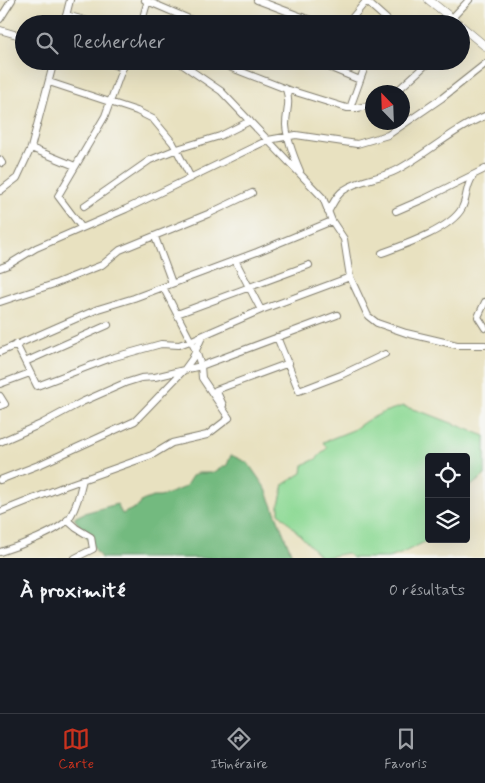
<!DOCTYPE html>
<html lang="fr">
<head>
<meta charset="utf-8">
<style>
	body { margin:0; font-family:Mynerve,sans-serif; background:#20242c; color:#f1f3f6 }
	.controls { position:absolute; right:15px; bottom:15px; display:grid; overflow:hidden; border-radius:5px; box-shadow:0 5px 20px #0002 }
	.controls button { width:45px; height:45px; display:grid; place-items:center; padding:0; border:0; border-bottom:1px solid #363941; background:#171b24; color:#f1f3f6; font:25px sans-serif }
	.compass { position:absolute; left:365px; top:85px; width:45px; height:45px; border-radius:50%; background:#171b24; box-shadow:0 5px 20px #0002; rotate:337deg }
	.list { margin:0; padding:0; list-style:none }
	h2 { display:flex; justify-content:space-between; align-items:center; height:65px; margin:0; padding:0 20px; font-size:21px }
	h2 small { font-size:16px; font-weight:400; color:#9ea1a6 }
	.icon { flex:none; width:28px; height:28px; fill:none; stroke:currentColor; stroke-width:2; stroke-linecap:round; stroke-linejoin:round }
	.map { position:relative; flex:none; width:485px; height:558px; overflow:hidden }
	.search { position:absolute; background:#171b24; box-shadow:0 5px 20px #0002; left:15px; right:15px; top:15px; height:55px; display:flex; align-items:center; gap:12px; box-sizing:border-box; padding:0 18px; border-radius:28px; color:#9ea1a6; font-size:19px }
	.sheet { height:155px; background:#171b24 }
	nav { display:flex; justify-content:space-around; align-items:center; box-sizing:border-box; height:70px; border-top:1px solid #363941; background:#171b24; font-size:14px; color:#9ea1a6 }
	nav a { display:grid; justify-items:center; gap:2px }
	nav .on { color:#c8321e }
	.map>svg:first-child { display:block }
</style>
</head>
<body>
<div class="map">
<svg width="485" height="558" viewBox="0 0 485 558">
	<rect width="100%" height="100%" fill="#f6f6f2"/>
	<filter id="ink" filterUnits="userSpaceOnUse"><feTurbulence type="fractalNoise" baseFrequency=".02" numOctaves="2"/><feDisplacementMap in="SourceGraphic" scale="10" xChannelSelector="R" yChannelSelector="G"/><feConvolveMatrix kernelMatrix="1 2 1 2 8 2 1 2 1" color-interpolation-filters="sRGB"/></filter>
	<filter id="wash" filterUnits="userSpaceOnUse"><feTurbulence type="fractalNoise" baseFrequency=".0096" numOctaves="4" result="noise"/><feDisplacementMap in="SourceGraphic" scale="20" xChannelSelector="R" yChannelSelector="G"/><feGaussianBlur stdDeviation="1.12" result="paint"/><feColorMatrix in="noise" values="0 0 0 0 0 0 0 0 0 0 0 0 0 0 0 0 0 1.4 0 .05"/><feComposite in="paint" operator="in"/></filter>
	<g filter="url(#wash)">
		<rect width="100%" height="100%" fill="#e8e1c0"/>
		<path fill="#8fda96" stroke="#567b59" d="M403 406 431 415 485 436V475L466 490V457H429V539H431L398 555 388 558H352L347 553 322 558 279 513V505L284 484 302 473 303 465 316 459 327 448 323 442 353 430 366 421 384 412Z"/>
		<path fill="#73ba7f" stroke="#486b4e" d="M231 455 248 463 266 489 292 555 285 558H101L74 518 84 513 117 504 122 514 139 506 142 501 153 497H160L185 487 192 476 198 473H212L227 465Z"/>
	</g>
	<g filter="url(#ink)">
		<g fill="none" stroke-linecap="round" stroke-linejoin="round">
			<g stroke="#827e6e" stroke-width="8">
				<path id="minor" d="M145 0 201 24
					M257 0 321 24
					M365 0 392 24
					M66 15 99 24
					M452 18 469 0
					M0 19 12 0
					M64 24 70 0
					M141 24 148 0
					M347 24 367 0
					M0 30 24 37
					M103 61 123 68
					M177 61 221 91 323 198 332 221 344 239 350 277 368 316 377 323 406 333 457 345H485
					M214 61 286 89 347 108H358L372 105
					M314 61 360 80
					M393 61 396 63
					M49 82 137 111 153 119 173 143 191 178
					M286 89C291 105 286 110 286 125 287 140 294 157 300 171
					M396 92 430 61
					M350 108 367 61
					M31 148 75 166
					M0 160 2 163
					M0 191 17 178 31 148 54 61
					M84 206 150 160 177 149 220 136 250 121
					M396 211 426 198 485 169
					M328 212C333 204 336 195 344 190 360 179 380 179 397 170 427 154 453 129 485 116
					M82 228 58 196 105 116 125 61
					M155 237 172 283
					M382 253C404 245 451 229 462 208 468 196 465 188 473 176
					M235 260 261 310
					M0 268 8 265 36 248 126 209 268 140 296 135 357 144 388 135 442 98 485 64
					M163 287 196 351 201 366 202 378 229 418
					M0 302 54 284 102 265 120 250 208 214 252 193
					M485 302 478 317 485 328
					M177 314 309 265
					M277 337 299 391 341 375 385 354
					M16 344 37 386 111 358 161 344 179 345 190 341 261 310 350 277
					M0 352 98 309 134 298 257 252 332 221
					M25 362 108 325
					M0 384 30 373
					M0 396 5 404 0 406
					M223 405 216 390 289 363
					M0 442 41 424 82 402 125 383 141 378 155 377 184 370 192 359 202 337
					M0 480 41 464 135 421 184 370 201 366 337 315
					M0 512 65 486 152 455 172 443 207 435 229 418
					M67 520 76 528 91 537 93 549 75 558
					M0 552C16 547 61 531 70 517 77 506 80 492 83 479"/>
			</g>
			<g stroke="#827e6e" stroke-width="9">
				<path id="tertiary" d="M429 0 459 24
					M461 26 485 46"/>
			</g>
			<use href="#minor" stroke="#fff" stroke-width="6"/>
			<use href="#tertiary" stroke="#fff" stroke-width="8"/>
		</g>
	</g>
</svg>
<div class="controls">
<button><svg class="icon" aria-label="locate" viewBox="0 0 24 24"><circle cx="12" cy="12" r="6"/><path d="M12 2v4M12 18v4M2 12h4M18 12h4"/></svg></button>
<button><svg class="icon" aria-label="layers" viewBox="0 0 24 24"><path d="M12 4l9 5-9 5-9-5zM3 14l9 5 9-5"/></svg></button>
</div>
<svg class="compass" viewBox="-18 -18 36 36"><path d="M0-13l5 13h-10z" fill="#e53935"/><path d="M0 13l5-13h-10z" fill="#9ea1a6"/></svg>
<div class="search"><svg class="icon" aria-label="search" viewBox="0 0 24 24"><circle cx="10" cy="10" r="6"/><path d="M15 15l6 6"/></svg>Rechercher</div>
</div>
<section class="sheet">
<h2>À proximité<small>0 résultats</small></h2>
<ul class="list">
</ul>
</section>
<nav>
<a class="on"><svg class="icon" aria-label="map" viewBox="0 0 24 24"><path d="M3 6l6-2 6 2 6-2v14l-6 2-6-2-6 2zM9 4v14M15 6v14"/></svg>Carte</a>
<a><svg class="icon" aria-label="directions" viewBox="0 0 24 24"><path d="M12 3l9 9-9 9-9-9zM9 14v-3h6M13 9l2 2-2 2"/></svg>Itinéraire</a>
<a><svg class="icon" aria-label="saved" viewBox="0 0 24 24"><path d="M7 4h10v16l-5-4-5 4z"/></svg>Favoris</a>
</nav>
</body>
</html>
